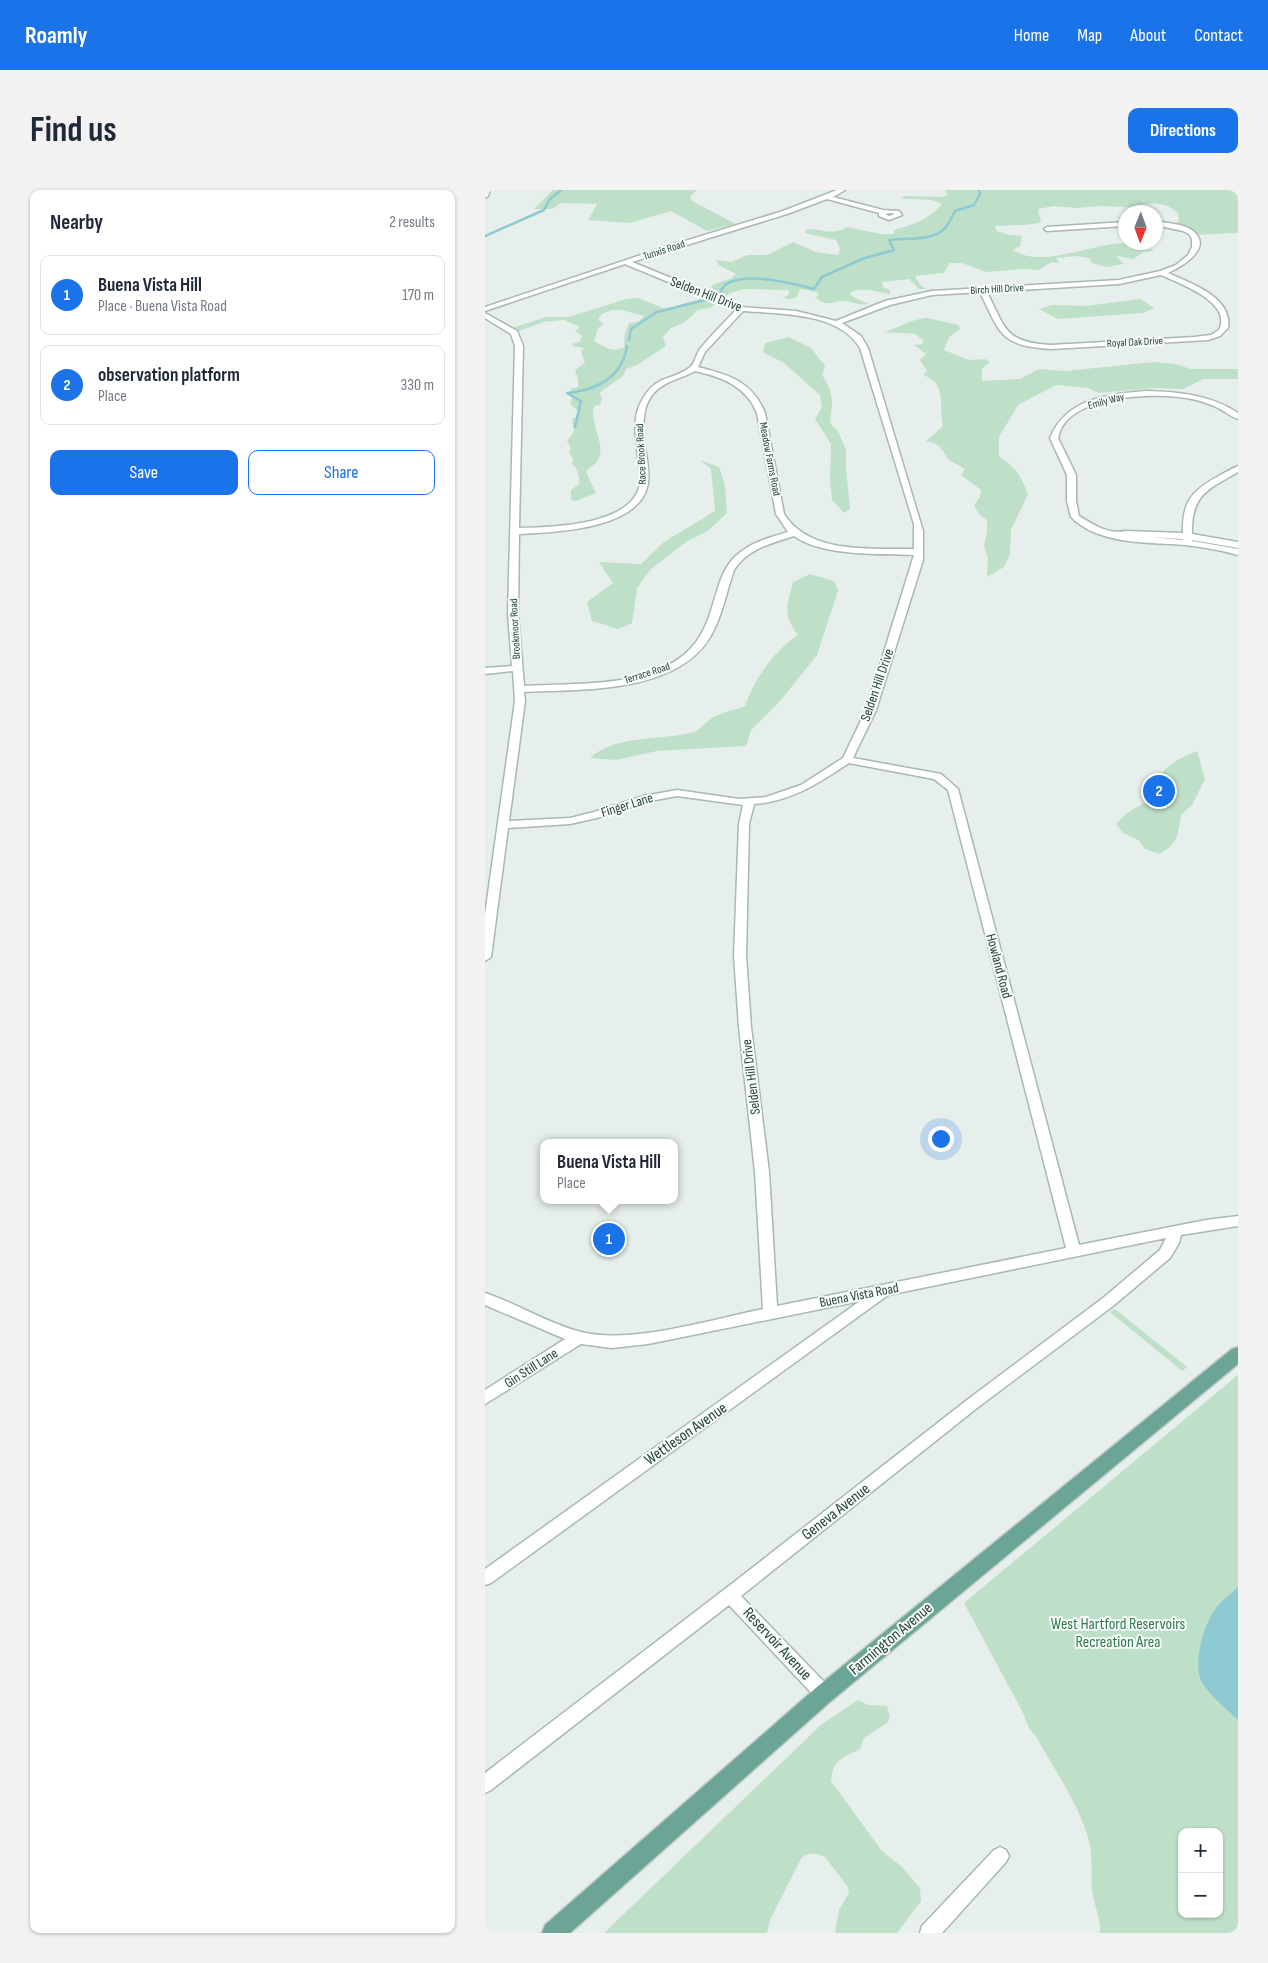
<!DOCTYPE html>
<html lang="en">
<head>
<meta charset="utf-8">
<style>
	body { margin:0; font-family:"Sofia Sans Condensed",sans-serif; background:#f2f2f3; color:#1f2937 }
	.controls { position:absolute; right:15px; bottom:15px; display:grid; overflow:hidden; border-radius:10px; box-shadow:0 1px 4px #0004 }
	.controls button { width:45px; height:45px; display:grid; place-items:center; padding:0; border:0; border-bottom:1px solid #e0e1e3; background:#fff; color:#1f2937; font:25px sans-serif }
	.compass { position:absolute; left:633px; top:15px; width:45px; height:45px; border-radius:50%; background:#fff; box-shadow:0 1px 4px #0004; rotate:181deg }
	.you { position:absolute; left:455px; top:948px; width:18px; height:18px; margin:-12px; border:4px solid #fff; border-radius:50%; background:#1a73e8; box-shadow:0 0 0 8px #1a73e833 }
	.badge { display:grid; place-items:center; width:32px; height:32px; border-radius:50%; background:#1a73e8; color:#fff; font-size:16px; font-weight:700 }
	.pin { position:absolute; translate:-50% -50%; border:2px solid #fff; box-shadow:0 1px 5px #0006 }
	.popup { position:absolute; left:55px; top:949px; width:138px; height:65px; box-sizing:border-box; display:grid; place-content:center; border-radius:10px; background:#fff; filter:drop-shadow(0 1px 4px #0005); font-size:16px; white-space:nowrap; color:#747a83 }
	.popup b { font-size:19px; color:#1f2937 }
	.popup::after { content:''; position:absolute; left:50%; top:100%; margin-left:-10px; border:10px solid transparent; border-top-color:#fff }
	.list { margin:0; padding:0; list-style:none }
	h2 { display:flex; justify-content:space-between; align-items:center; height:65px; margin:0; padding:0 20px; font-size:21px }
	h2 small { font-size:16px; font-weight:400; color:#747a83 }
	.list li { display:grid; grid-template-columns:32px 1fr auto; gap:15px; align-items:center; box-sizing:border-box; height:80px; margin:0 10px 10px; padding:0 10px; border:1px solid #e0e1e3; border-radius:10px }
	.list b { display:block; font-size:19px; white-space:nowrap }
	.list p { margin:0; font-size:16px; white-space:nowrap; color:#747a83 }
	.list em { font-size:16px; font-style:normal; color:#747a83 }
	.actions { display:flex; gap:10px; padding:15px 20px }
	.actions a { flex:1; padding:11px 0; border:1px solid #1a73e8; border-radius:10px; text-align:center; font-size:18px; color:#1a73e8 }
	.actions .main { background:#1a73e8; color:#fff }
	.map { position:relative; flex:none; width:753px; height:1743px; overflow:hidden; border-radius:10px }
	header { display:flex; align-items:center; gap:30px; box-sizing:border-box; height:70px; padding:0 25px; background:#1a73e8; color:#fff }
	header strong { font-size:24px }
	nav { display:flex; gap:28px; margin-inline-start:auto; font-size:18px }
	.intro { display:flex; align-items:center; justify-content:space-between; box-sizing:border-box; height:120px; padding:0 30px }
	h1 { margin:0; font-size:35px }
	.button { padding:12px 22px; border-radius:10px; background:#1a73e8; color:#fff; font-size:18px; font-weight:700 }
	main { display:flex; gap:30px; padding:0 30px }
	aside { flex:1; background:#fff; border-radius:10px; box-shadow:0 1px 4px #0004 }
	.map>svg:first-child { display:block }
</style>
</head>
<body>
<header>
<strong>Roamly</strong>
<nav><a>Home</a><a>Map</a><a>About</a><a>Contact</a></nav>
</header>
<div class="intro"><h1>Find us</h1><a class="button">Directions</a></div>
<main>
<aside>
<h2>Nearby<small>2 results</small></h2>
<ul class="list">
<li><span class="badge">1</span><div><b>Buena Vista Hill</b><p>Place · Buena Vista Road</p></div><em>170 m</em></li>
<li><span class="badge">2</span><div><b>observation platform</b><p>Place</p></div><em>330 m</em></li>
</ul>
<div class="actions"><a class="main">Save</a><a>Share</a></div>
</aside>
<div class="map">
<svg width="753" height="1743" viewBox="0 0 753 1743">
	<rect width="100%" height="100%" fill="#e6efeb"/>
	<path fill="#bfe0c8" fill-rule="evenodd" d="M68 0H212L205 7 207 11 251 34 222 41 186 21 145 33 103 30 112 14 76 13 67 19H49Z
		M459 0H753V43L708 45 689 35 694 31 693 23 683 16 669 13 642 17 614 16 592 18 569 16 553 19 556 32C548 36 522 35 510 36L512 41 524 45 537 46 535 56 528 60C566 85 637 34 669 61L659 62 648 69 631 66 639 74 621 77 607 73 604 68 591 66 571 68 574 73 567 72 553 80 538 79 501 82 477 73H465L459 83 430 86 435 95 441 99H434L424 89 397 92 398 97 405 100V104C392 103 378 95 365 103L368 107 384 114C375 116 366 111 356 111 350 111 346 114 340 113 336 112 334 110 330 107L334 106 332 102 315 99 312 107 304 109 298 108 304 104V100L259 99 245 103 225 118 212 120 207 126 198 133 186 138 178 147 181 156 152 175 141 179 138 186 114 203 117 207 115 215 109 216C104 235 123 256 112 271 110 275 104 278 101 282L111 303 91 311 86 310V300L94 294C95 287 93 279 87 274L88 269 84 262 86 258 82 251 89 242 87 229 92 226 93 221 85 214 87 209 85 199 93 197V189L90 180 100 173 96 162 99 158 88 156 87 154 94 152 97 146 90 141 95 137 79 130 58 132 29 143 24 139 61 127H84L141 109 153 108 181 119 224 106 227 95 247 88 251 84 234 75 230 70 247 72 262 65H282L308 52 331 62 353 65 355 59 351 50 320 43 322 39C337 39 348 46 362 37L396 44H409V40C428 35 444 29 457 14 447 7 429 11 416 8L419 6 458 7 463 5ZM127 120H137L159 126 154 131 144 133 140 143 139 157C128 164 119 156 109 151L113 138 119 134 113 129 117 124Z
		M656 109 669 118 658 123 573 129 554 119 568 115 600 116Z
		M442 128 474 135 475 139 464 147 459 160 484 170 500 169 505 172 497 179V191L535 189 554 179 580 181 668 172 690 174 706 179H753V189H718L698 199 670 198 614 203 603 198 571 195 533 215 514 247V266C531 278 535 284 543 304L526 340 525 364 519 377 502 387 503 368 499 356 502 341V330L494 324 489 315 495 307 496 300 476 285 480 279 464 270 456 258 451 254 441 251 458 236C453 216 463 193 438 185L442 181 435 170 441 164 429 155 438 154V150L430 144 400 142C415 137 426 129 442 128Z
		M304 147 326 158 340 176 337 185C349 202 348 213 345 233L353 241 361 260V278L365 319 359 323 347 310 345 290 346 254 330 229 337 217 335 205 299 173 278 162 280 153Z
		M215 270 234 277 240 295 242 323 224 340 201 352 166 379 152 398 147 433 133 439 107 431 102 412 128 393 114 372 156 374 179 352 230 321 226 279Z
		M325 384 349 391 353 401 332 465 296 510 266 540 261 556 172 561 131 570 105 568C132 544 175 551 209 542 215 540 219 534 224 530 234 523 249 520 260 516 270 488 288 462 313 445 297 423 302 417 308 392Z
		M712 561 720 589 707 615 696 625C693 645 693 654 674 664L660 659 653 650 638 643 631 634C643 619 661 611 680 608L685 595 673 589C683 573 695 568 712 561Z
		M630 1119 702 1177 697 1181 625 1122Z
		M753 1185V1743H615C616 1728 609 1716 607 1701 606 1684 608 1668 604 1651 594 1614 570 1581 552 1548L544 1538 537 1521 479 1413ZM697 1642H734V1724H697Z
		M373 1510 383 1515 402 1516 405 1527 403 1532 379 1548 375 1559C358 1568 348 1569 346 1591L397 1661 417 1677 435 1698 436 1711 412 1743H350L354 1720 364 1703 363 1697 340 1667C332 1663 325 1662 317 1667L285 1730 282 1743H119L337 1534Z"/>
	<path fill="#8ec9d4" d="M753 1397V1530C742 1519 729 1509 720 1497 705 1479 718 1435 731 1418 737 1410 746 1404 753 1397Z"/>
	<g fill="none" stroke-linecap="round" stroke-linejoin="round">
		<path stroke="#8ec9d4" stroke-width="2.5" d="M0 46 59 20 64 10 76 0
			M233 104C237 101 237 97 240 95 260 81 307 93 329 99L337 87 377 69 409 60 404 50C420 48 448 51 459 39 464 34 467 27 470 21L489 15 495 4 494 0
			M144 150 146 139 172 122 220 110
			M90 237 96 211 82 203C111 200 137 188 142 156"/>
		<g stroke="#a8b8b2" stroke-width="3">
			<path id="minor" d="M0 0H5L3 6 0 8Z
				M352 0H360L348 7 398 20 414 21 417 25 404 30 394 26V23L342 9 302 24 147 72 257 117 311 121 351 131 400 111 447 101 634 90 675 81 691 75 703 65 707 57V49L704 44 698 41 670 35V31C682 33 700 34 708 41 729 58 696 77 683 83 705 93 748 107 743 138L735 146 723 150 566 159C516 156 515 144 495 102L447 105 405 115 357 133 376 146 383 158 438 341V370L391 520 368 568 456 584 473 599 594 1055 721 1030 753 1026V1036L696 1045 694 1053 685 1068 628 1116 492 1218 256 1406 345 1498 347 1504 345 1510 339 1512 333 1510 244 1415 6 1600 0 1603V1583L253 1389 482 1210 618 1108 675 1060 681 1048 403 1105 6 1393 0 1395V1379L375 1111 163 1154 127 1158 96 1154 0 1214V1200L80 1149 0 1115V1103C33 1114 62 1133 96 1142 145 1155 228 1129 278 1119L270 982 254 837 249 766 254 634 258 615 192 606 165 611 116 627 85 634 23 638 6 767 0 771V725L30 511 28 481 0 484V478L27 476 23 424 30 156 26 144 0 128V123L32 141 38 156 34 338C67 337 147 336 155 294 156 286 154 276 153 268 151 250 147 228 156 212 171 184 184 192 204 178 210 174 211 164 215 159 226 145 239 133 251 120L140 74 0 121V117L174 59 298 21ZM406 23 410 24 404 26 400 24ZM676 85C695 94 748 112 734 140L726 145 709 147 566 155C520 152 521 140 502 102L634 94ZM258 121C295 124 354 122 375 158L429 334V359C387 358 325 365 299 324L280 223C267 191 244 185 213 177L220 162ZM210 181C237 187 261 196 272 223L291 324 303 342C286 347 266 352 252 365 225 388 234 435 200 464 160 498 88 493 39 496L33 424 34 344C70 342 156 340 163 293 165 280 161 265 159 252 158 236 157 217 168 204 179 191 196 189 210 181ZM309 346C339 367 393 363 429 365L381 520 358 568 316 595 281 607 254 609 192 600 159 606 109 622 85 628 24 631 40 511 39 502C97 499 188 504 224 449 237 428 241 403 249 380 262 359 287 353 309 346ZM364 573 449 589 463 600 581 1058 292 1116 284 982 266 837 261 766 264 634 269 614C305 612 334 593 364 573Z
				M640 32V36L562 41 559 39 562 37Z
				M662 201C695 202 726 205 753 223V229C746 227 740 221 733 218 728 215 721 213 715 211 681 201 597 203 577 237 575 240 574 245 573 248L591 285V311L594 326C607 334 624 345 640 341L698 343C697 313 706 301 732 287 739 283 746 279 753 276V282C722 300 706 305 707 344L753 352V358L707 350V351L753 359V365C735 360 718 357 700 355 664 352 613 355 586 327L582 311V285L565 248C581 208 624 204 662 201ZM664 347 698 349V350Z
				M515 1657 521 1660 524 1666 521 1672 457 1743H435L437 1736 509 1660Z"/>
		</g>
		<g stroke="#c2cac8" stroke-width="3">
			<path id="major" d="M753 1157V1174L346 1511 85 1743H57L60 1735 332 1497 747 1159Z"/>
		</g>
		<use href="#minor" fill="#fff" fill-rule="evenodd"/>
		<use href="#major" fill="#6aa596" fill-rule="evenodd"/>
	</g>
	<g text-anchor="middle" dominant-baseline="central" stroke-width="4" stroke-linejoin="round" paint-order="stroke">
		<g font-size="11" fill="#24423a" stroke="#f7fbf9">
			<text transform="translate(179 60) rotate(-18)">Tunxis Road</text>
			<text transform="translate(512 99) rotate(-3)">Birch Hill Drive</text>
			<text transform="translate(650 152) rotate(-3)">Royal Oak Drive</text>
			<text transform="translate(621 211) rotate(-15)">Emily Way</text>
			<text transform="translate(156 264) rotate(-93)">Race Brook Road</text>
			<text transform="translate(285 269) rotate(79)">Meadow Farms Road</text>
			<text transform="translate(30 439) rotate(-93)">Brookmoor Road</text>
			<text transform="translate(162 483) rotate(-18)">Terrace Road</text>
		</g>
		<g font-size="14" fill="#24423a" stroke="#f7fbf9">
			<text transform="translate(221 104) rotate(21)">Selden Hill Drive</text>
			<text transform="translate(392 495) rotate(-71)">Selden Hill Drive</text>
			<text transform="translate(142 615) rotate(-17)">Finger Lane</text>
			<text transform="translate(514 776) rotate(75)">Howland Road</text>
			<text transform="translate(266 887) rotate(-97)">Selden Hill Drive</text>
			<text transform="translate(374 1105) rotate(-11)">Buena Vista Road</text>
			<text transform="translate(46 1178) rotate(-33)">Gin Still Lane</text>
		</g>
		<g font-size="16" fill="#24423a" stroke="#f7fbf9">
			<text transform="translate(201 1244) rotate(-35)">Wettleson Avenue</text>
			<text transform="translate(351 1322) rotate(-38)">Geneva Avenue</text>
			<text transform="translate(406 1449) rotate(-40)">Farmington Avenue</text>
			<text transform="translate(292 1454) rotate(47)">Reservoir Avenue</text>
		</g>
		<g font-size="16" fill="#2d7a4b" stroke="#f7fbf9">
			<text x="633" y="1434">West Hartford Reservoirs<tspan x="633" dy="18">Recreation Area</tspan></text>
		</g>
	</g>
</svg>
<div class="controls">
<button>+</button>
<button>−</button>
</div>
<svg class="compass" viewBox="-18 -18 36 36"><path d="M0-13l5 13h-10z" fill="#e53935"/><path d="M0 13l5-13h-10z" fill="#747a83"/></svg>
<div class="you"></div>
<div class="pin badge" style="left:124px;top:1049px">1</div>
<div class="popup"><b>Buena Vista Hill</b>Place</div>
<div class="pin badge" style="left:674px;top:601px">2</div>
</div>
</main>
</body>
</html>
